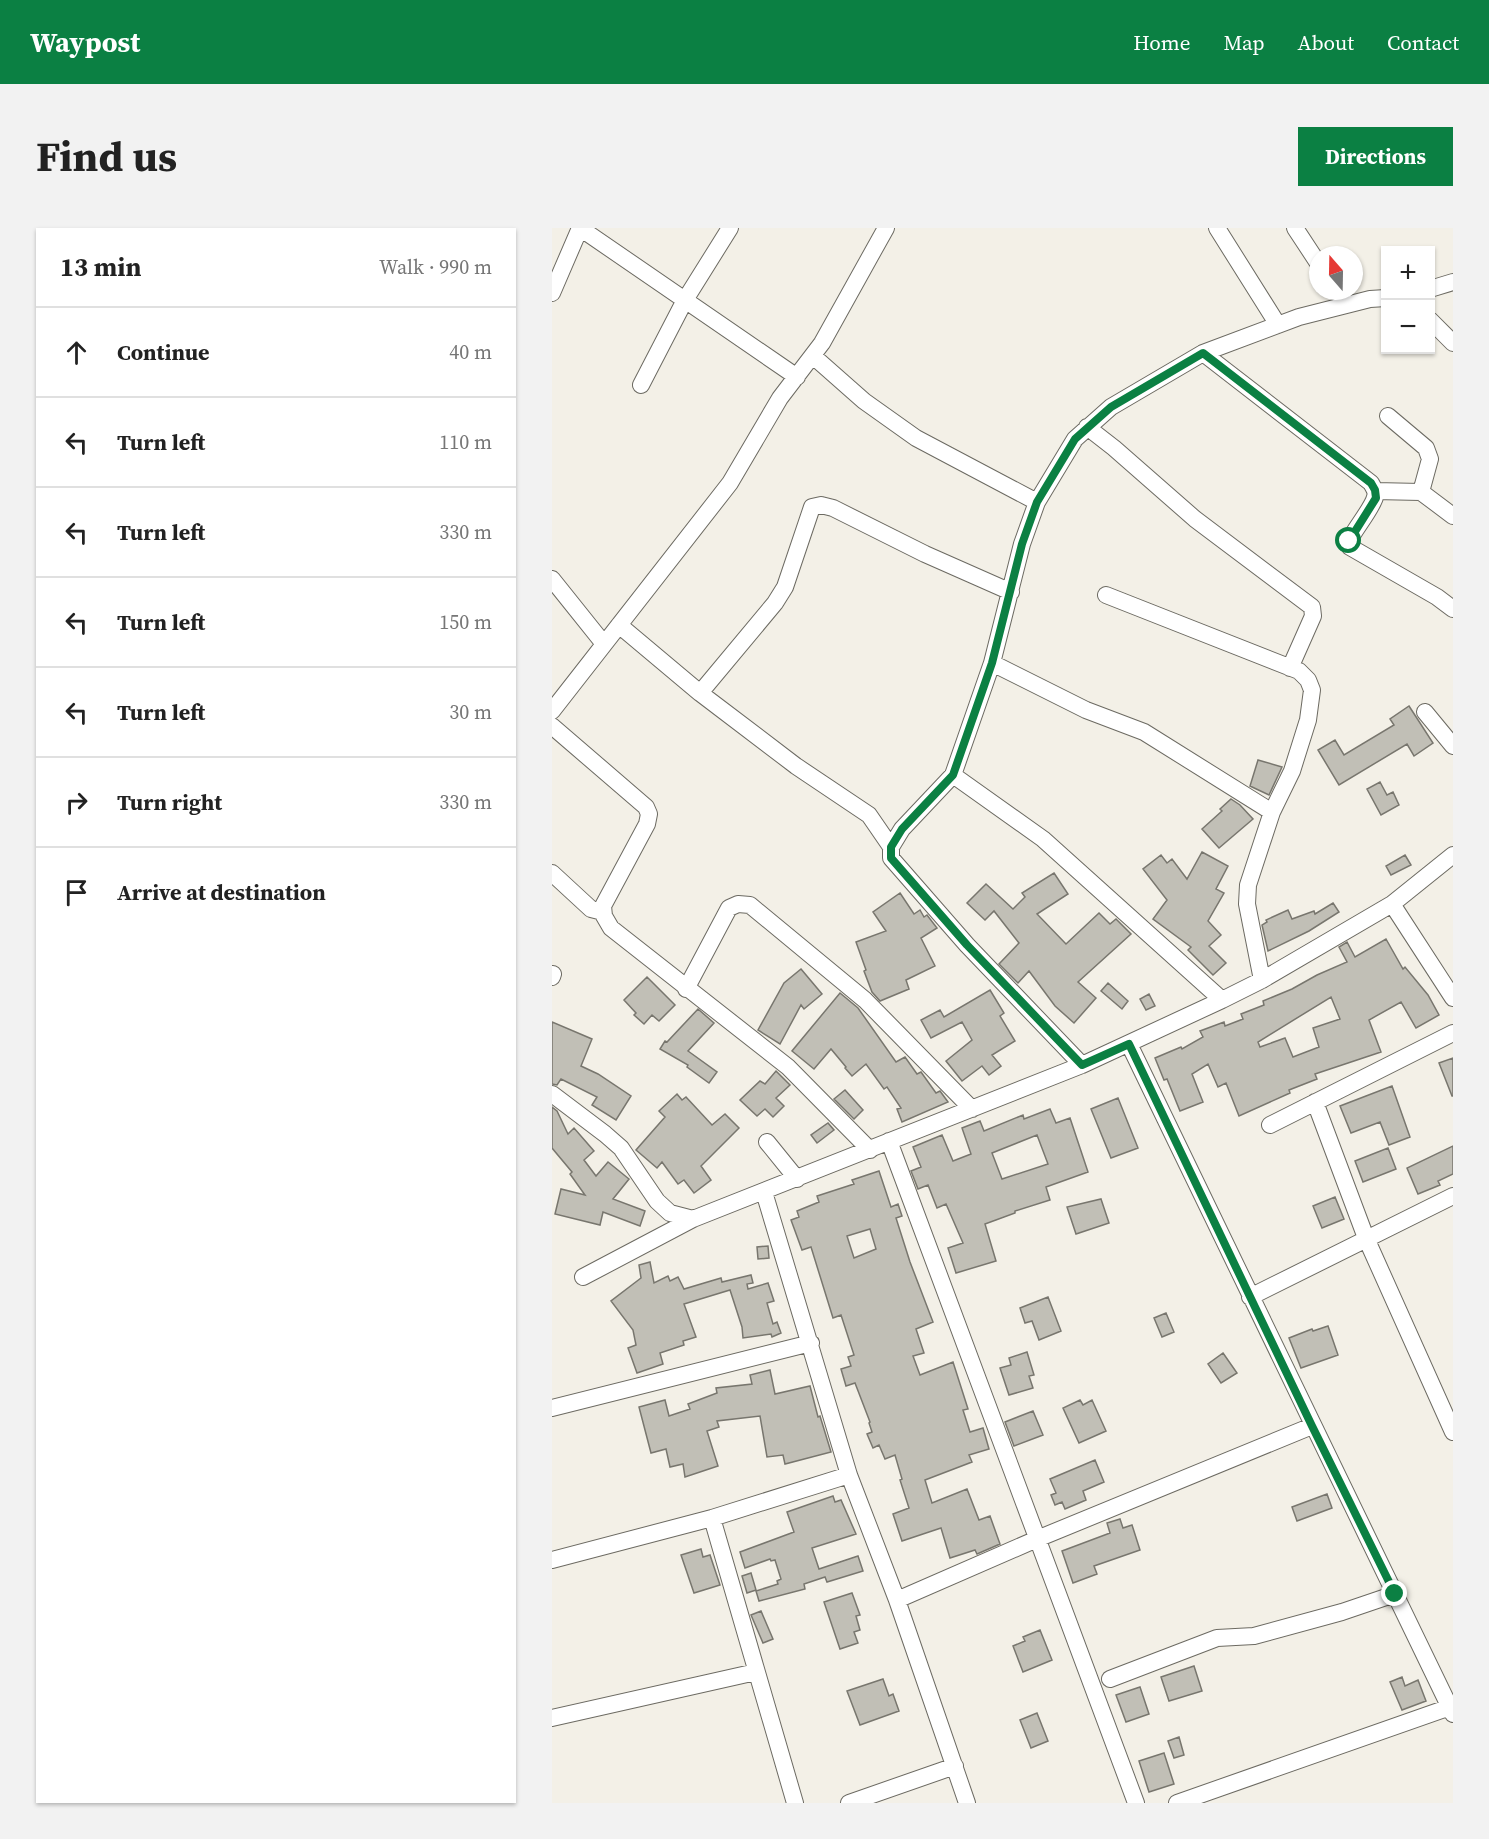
<!DOCTYPE html>
<html lang="en">
<head>
<meta charset="utf-8">
<style>
	body { margin:0; font-family:"Source Serif 4",serif; background:#f2f2f2; color:#222 }
	.controls { position:absolute; right:18px; top:18px; display:grid; overflow:hidden; border-radius:0px; box-shadow:0 2px 4px #0004 }
	.controls button { width:54px; height:54px; display:grid; place-items:center; padding:0; border:0; border-bottom:2px solid #e0e0e0; background:#fff; color:#222; font:30px sans-serif }
	.compass { position:absolute; left:757px; top:18px; width:54px; height:54px; border-radius:50%; background:#fff; box-shadow:0 2px 4px #0004; rotate:340deg }
	.stop { position:absolute; width:18px; height:18px; margin:-14px; border:4px solid #0b8043; border-radius:50%; background:#fff }
	.stop.end { background:#0b8043; border-color:#fff; box-shadow:0 2px 6px #0008 }
	.list { margin:0; padding:0; list-style:none }
	h2 { display:flex; justify-content:space-between; align-items:center; height:78px; margin:0; padding:0 24px; font-size:26px }
	h2 small { font-size:20px; font-weight:400; color:#767676 }
	.list li { display:grid; grid-template-columns:39px 1fr auto; gap:18px; align-items:center; box-sizing:border-box; height:90px; padding:0 24px; border-top:2px solid #e0e0e0 }
	.list b { display:block; font-size:22px; white-space:nowrap }
	.list em { font-size:20px; font-style:normal; color:#767676 }
	.icon { flex:none; width:33px; height:33px; fill:none; stroke:currentColor; stroke-width:2; stroke-linecap:round; stroke-linejoin:round }
	.map { position:relative; flex:none; width:901px; height:1575px; overflow:hidden; border-radius:0px }
	header { display:flex; align-items:center; gap:36px; box-sizing:border-box; height:84px; padding:0 30px; background:#0b8043; color:#fff }
	header strong { font-size:28px }
	nav { display:flex; gap:33px; margin-inline-start:auto; font-size:21px }
	.intro { display:flex; align-items:center; justify-content:space-between; box-sizing:border-box; height:144px; padding:0 36px }
	h1 { margin:0; font-size:42px }
	.button { padding:15px 27px; border-radius:0px; background:#0b8043; color:#fff; font-size:21px; font-weight:700 }
	main { display:flex; gap:36px; padding:0 36px }
	aside { flex:1; background:#fff; border-radius:0px; box-shadow:0 2px 4px #0004 }
	.map>svg:first-child { display:block }
</style>
</head>
<body>
<header>
<strong>Waypost</strong>
<nav><a>Home</a><a>Map</a><a>About</a><a>Contact</a></nav>
</header>
<div class="intro"><h1>Find us</h1><a class="button">Directions</a></div>
<main>
<aside>
<h2>13 min<small>Walk · 990 m</small></h2>
<ul class="list">
<li><svg class="icon" aria-label="ahead" viewBox="0 0 24 24"><path d="M12 20V5M6 11l6-6 6 6"/></svg><div><b>Continue</b></div><em>40 m</em></li>
<li><svg class="icon" aria-label="left" viewBox="0 0 24 24"><path d="M17 20v-9H6M10 6l-5 5 5 5"/></svg><div><b>Turn left</b></div><em>110 m</em></li>
<li><svg class="icon" aria-label="left" viewBox="0 0 24 24"><path d="M17 20v-9H6M10 6l-5 5 5 5"/></svg><div><b>Turn left</b></div><em>330 m</em></li>
<li><svg class="icon" aria-label="left" viewBox="0 0 24 24"><path d="M17 20v-9H6M10 6l-5 5 5 5"/></svg><div><b>Turn left</b></div><em>150 m</em></li>
<li><svg class="icon" aria-label="left" viewBox="0 0 24 24"><path d="M17 20v-9H6M10 6l-5 5 5 5"/></svg><div><b>Turn left</b></div><em>30 m</em></li>
<li><svg class="icon" aria-label="right" viewBox="0 0 24 24"><path d="M7 20v-9h11M14 6l5 5-5 5"/></svg><div><b>Turn right</b></div><em>330 m</em></li>
<li><svg class="icon" aria-label="arrive" viewBox="0 0 24 24"><path d="M6 21V4h12l-3 4 3 4H6"/></svg><div><b>Arrive at destination</b></div></li>
</ul>
</aside>
<div class="map">
<svg width="901" height="1575" viewBox="0 0 901 1575">
	<rect width="100%" height="100%" fill="#f3f0e7"/>
	<path fill="#c1bfb6" stroke="#78766e" stroke-width="1.5" fill-rule="evenodd" d="M857 478 881 515 862 528 855 516 787 557 766 522 783 512 792 527 842 497 838 491Z
		M706 532 730 539 717 567 698 558Z
		M828 554 835 567 841 564 847 577 829 587 815 561Z
		M679 571 688 577 701 591 667 620 650 601 670 583 668 581Z
		M650 624 676 638 664 661 672 665 656 693 669 707 657 718 674 735 661 747 636 722 639 719 601 691 615 672 591 641 609 627 615 635 620 631 635 651Z
		M853 627 859 637 839 647 834 638Z
		M502 645 516 666 485 686 514 716 547 685 558 696 564 691 579 706 526 754 544 770 522 795 503 778 477 743 466 755 447 736 467 715 442 683 433 692 415 675 434 656 461 681 473 669 470 665Z
		M348 665 362 686 368 682 372 689 375 687 385 700 369 710 383 738 354 752 357 761 328 773 320 764 312 743 314 742 304 714 334 703 321 684Z
		M781 675 787 684 757 703 716 723 710 697 715 694 714 692 736 682 740 691 762 683 763 686Z
		M834 711 851 741 853 739 876 767 887 787 864 800 849 774 817 792 829 824 763 846 765 851 737 862 738 865 687 888 674 855 666 859 656 836 640 846 651 874 628 883 615 851 612 852 603 830 629 819 630 821 651 809 648 803 672 794 673 798 691 791 689 786 712 777 711 773 740 761 765 747 795 734 787 719 795 714 803 729ZM779 769 788 791 761 800 767 819 741 829 733 810 708 819 706 814Z
		M249 741 270 766 252 781 249 777 228 816 206 802 232 755Z
		M95 749 123 777 107 793 100 787 92 796 82 787 84 785 72 772Z
		M556 755 576 773 570 781 549 763Z
		M438 762 452 785 448 788 463 813 440 827 449 838 437 847 430 838 410 853 394 833 420 812 410 794 379 810 369 792 388 782 392 789Z
		M288 765 306 780 344 834 353 829 365 846 369 844 384 865 388 863 396 874 350 894 345 881 349 880 335 859 332 861 314 836 300 848 293 840 294 839 279 821 262 841 240 823Z
		M597 766 603 778 594 782 588 771Z
		M146 781 162 795 136 823 165 844 157 855 135 839 136 837 108 821 113 813 115 814Z
		M0 794 40 811 29 838 46 846 79 868 64 892 40 877 45 869 9 851 5 857 0 856Z
		M901 830V868H900L887 835Z
		M224 843 238 857 224 870 232 878 221 889 213 881 205 888 188 872 208 853 213 856Z
		M840 858 858 909 837 917 828 894 799 905 788 878Z
		M293 862 311 882 302 891 282 871Z
		M125 866 130 872 134 869 160 897 173 886 187 900 149 938 159 952 142 965 132 952 126 956 110 934 105 940 84 922 113 889 107 883Z
		M566 870 586 920 559 930 539 881Z
		M0 879 5 883 16 906 22 900 42 923 32 932 44 948 56 934 77 951 61 971 93 983 88 998 51 984 48 997 3 986 9 961 33 967 18 946 20 944 0 920Z
		M498 881 504 895 518 890 536 944 494 959 498 972 463 983V985L433 996 444 1033 404 1045 396 1020 411 1015 394 976 385 980 376 957 366 961 359 943 369 939 361 919 390 907 401 933 419 926 410 900 428 893 432 903 471 887 472 891ZM485 907 496 936 450 951 440 925Z
		M276 895 282 902 265 915 259 907Z
		M901 918V946L886 953 888 957 866 966 855 940Z
		M836 920 844 941 811 954 803 933Z
		M327 943 339 979 346 976 350 988 344 990 358 1034 381 1094 364 1101 372 1125 361 1128 368 1147 401 1134 416 1181 411 1182 418 1204 431 1200 437 1221 417 1227 420 1234 373 1252 380 1275 415 1261 427 1292 438 1288 448 1316 425 1326 423 1322 398 1330 389 1300 350 1313 341 1286 357 1280 348 1252 350 1251 343 1227 333 1231 327 1217 321 1220 315 1206 320 1204 317 1195 318 1194 303 1155 294 1158 289 1141 299 1138 296 1129 302 1127 289 1087 281 1090 259 1019 250 1022 239 992 247 989 245 983 267 974 265 968 302 956 300 952ZM318 1001 324 1021 302 1030 295 1008Z
		M783 969 792 991 770 1000 761 978Z
		M549 971 557 995 524 1006 515 979Z
		M216 1018 217 1030 206 1031 205 1019Z
		M98 1034 102 1055 116 1048 118 1053 126 1049 132 1061 169 1050 170 1054 199 1047 201 1055 195 1056 196 1061 216 1055 222 1073 215 1075 221 1096 225 1094 229 1105 220 1109 219 1106 191 1110 190 1099 178 1062 132 1076 144 1109 131 1113 132 1117 108 1125 111 1136 85 1145 76 1120 84 1117 81 1102 59 1073 89 1050 87 1037Z
		M496 1069 509 1103 487 1112 480 1093 473 1095 468 1080Z
		M614 1085 622 1104 610 1109 602 1090Z
		M776 1098 786 1127 749 1140 737 1110 760 1101 761 1103Z
		M475 1124 482 1147 477 1148 481 1160 457 1167 448 1140 459 1137 457 1130Z
		M671 1125 685 1145 669 1155 656 1136Z
		M218 1142 223 1166 258 1158 266 1189 268 1188 279 1224 233 1236 231 1227 215 1229 208 1188 165 1193 167 1199 155 1203 166 1238 133 1249 131 1236 118 1239 114 1221 99 1225 87 1179 113 1172 117 1188 138 1181 136 1176 165 1165 164 1160 200 1156 198 1147Z
		M528 1172 531 1177 540 1172 554 1203 527 1215 511 1180Z
		M481 1183 491 1207 462 1218 453 1194Z
		M543 1232 552 1254 531 1263 534 1272 513 1281 510 1274 503 1277 499 1267 504 1265 498 1251Z
		M775 1266 780 1280 745 1293 740 1279Z
		M281 1268 283 1274 289 1272 304 1306 260 1320 267 1341 306 1328 311 1343 275 1354 273 1349 252 1356 253 1361 207 1373 204 1363 226 1356 225 1353 229 1351 223 1332 219 1333 218 1331 193 1340 188 1324 242 1304 235 1284Z
		M568 1291 571 1300 580 1297 588 1322 542 1338 545 1346 521 1355 510 1323 558 1305 555 1295Z
		M149 1321 151 1329 158 1327 168 1357 142 1365 129 1327Z
		M199 1345 204 1362 195 1365 190 1348Z
		M300 1365 308 1387 304 1388 308 1402 302 1404 306 1415 288 1421 272 1374Z
		M209 1383 221 1411 211 1415 199 1387Z
		M488 1402 500 1432 471 1444 461 1418 473 1413 471 1409Z
		M642 1438 650 1463 617 1473 609 1449Z
		M850 1449 853 1458 866 1452 874 1473 850 1482 838 1454Z
		M331 1451 337 1468 341 1466 347 1483 308 1497 295 1463Z
		M588 1459 597 1486 574 1494 564 1467Z
		M485 1485 496 1513 479 1520 468 1492Z
		M627 1509 632 1527 622 1530 616 1513Z
		M612 1525 622 1556 597 1564 587 1533Z"/>
	<g fill="none" stroke-linecap="round" stroke-linejoin="round">
		<g stroke="#6c6a62" stroke-width="18">
			<path id="minor" d="M28 0 245 149
				M665 0 726 97
				M743 0 766 35
				M878 61 901 54
				M0 65 28 0
				M878 92 901 115
				M651 125 819 255C821 259 825 264 823 269 821 279 802 302 797 313L798 319 885 369 901 381
				M261 128 312 173 364 210 485 274
				M89 157 133 72 178 0
				M836 188 874 220 878 231 869 264
				M535 199 562 220 643 291 760 379 761 388 738 440
				M823 263 869 264 901 288
				M0 351 52 416
				M554 367 747 443 756 452 760 462 756 492 740 543 720 584 696 657 695 676 710 752
				M67 397 148 465 244 538 317 587 339 619
				M440 435 534 482 592 504 720 584
				M148 465 223 375 233 359 260 279 269 277 281 280 373 326 459 364
				M0 483 178 255 228 170 270 115 334 0
				M873 484 901 518
				M0 498 94 579 97 586 95 596 51 678 52 688 59 700 236 839 318 922
				M401 547 491 611 670 772
				M0 645 39 681 51 684
				M840 676 901 770
				M0 749 1 746
				M134 761 177 680 186 676 198 677 313 772 420 881
				M577 816 901 1486
				M530 837 415 717 339 630V619L350 601 401 547 440 435 470 316 485 274 523 211 559 179 651 125 747 89 818 71 834 70
				M0 866 53 906 69 920 105 973 118 985 141 991 530 837 670 772 710 752 840 676 901 627
				M763 874 814 1010 901 1204
				M718 897 901 805
				M337 913 584 1575
				M215 914 245 951
				M212 964 297 1247 345 1372 415 1575
				M31 1049 141 991
				M698 1069 901 968
				M0 1180 259 1115
				M160 1290 243 1575
				M0 1332 160 1290 297 1247
				M345 1372 485 1311 760 1198
				M558 1451 665 1410 702 1408 790 1384 843 1366
				M0 1490 204 1444
				M297 1575 403 1538
				M625 1575 901 1478"/>
		</g>
		<use href="#minor" stroke="#fff" stroke-width="16"/>
	</g>
	<g fill="none" stroke-linecap="round" stroke-linejoin="round">
		<path stroke="#0b8043" stroke-width="8" d="M797 313 824 270 823 262 819 255 651 125 559 179 523 211 485 274 470 316 440 435 401 547 350 601 339 619V630L415 717 530 837 577 816 760 1198 843 1366"/>
	</g>
</svg>
<div class="controls">
<button>+</button>
<button>−</button>
</div>
<svg class="compass" viewBox="-18 -18 36 36"><path d="M0-13l5 13h-10z" fill="#e53935"/><path d="M0 13l5-13h-10z" fill="#767676"/></svg>
<div class="stop" style="left:797px;top:313px"></div>
<div class="stop end" style="left:843px;top:1366px"></div>
</div>
</main>
</body>
</html>
